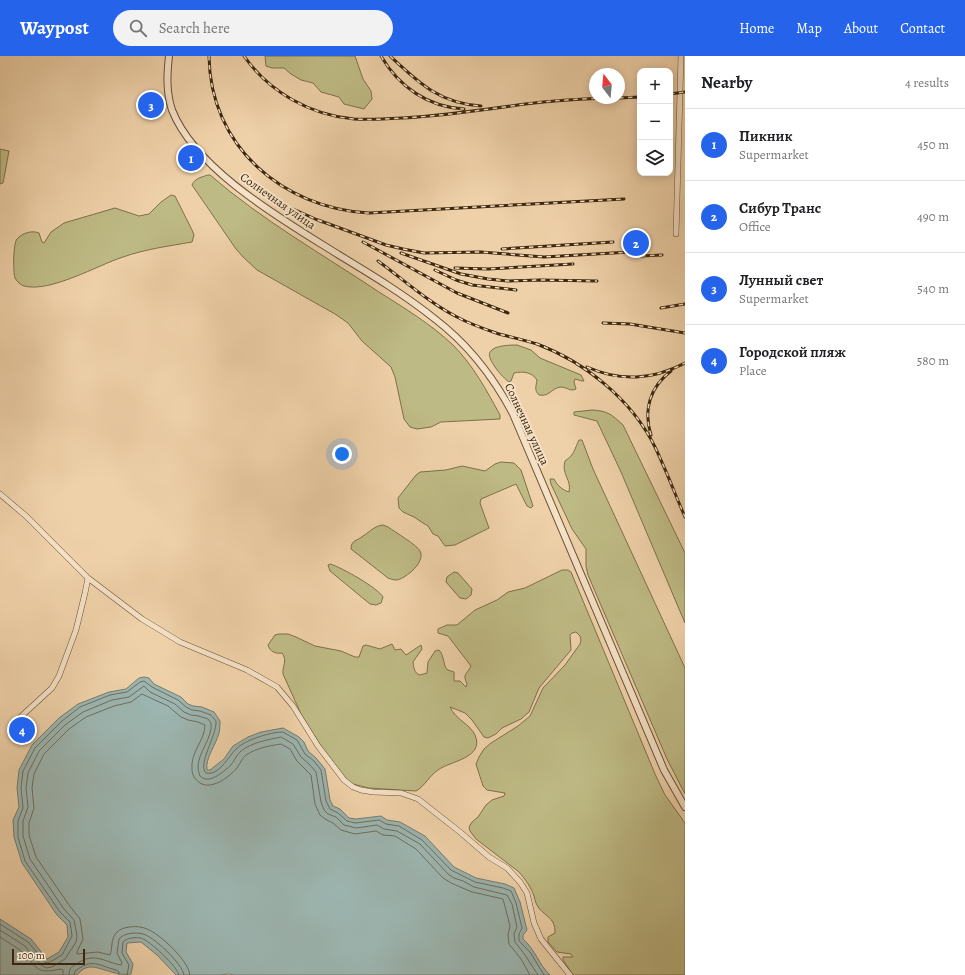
<!DOCTYPE html>
<html lang="en">
<head>
<meta charset="utf-8">
<style>
	body { margin:0; font-family:Alegreya,serif; background:#f2f2f2; color:#202124 }
	.controls { position:absolute; right:12px; top:12px; display:grid; overflow:hidden; border-radius:8px; box-shadow:0 2px 10px #0003 }
	.controls button { width:36px; height:36px; display:grid; place-items:center; padding:0; border:0; border-bottom:1px solid #e0e0e0; background:#fff; color:#202124; font:20px sans-serif }
	.compass { position:absolute; left:589px; top:12px; width:36px; height:36px; border-radius:50%; background:#fff; box-shadow:0 2px 10px #0003; rotate:344deg }
	.scale { position:absolute; left:12px; bottom:10px; width:73px; box-sizing:border-box; padding-left:4px; border:2px solid #3e270d; border-top:0; font-size:11px; line-height:14px; white-space:nowrap; color:#3e270d; -webkit-text-stroke:3px #f5e1c7; paint-order:stroke }
	.you { position:absolute; left:342px; top:398px; width:14px; height:14px; margin:-10px; border:3px solid #fff; border-radius:50%; background:#1a73e8; box-shadow:0 0 0 6px #1a73e833 }
	.badge { display:grid; place-items:center; width:26px; height:26px; border-radius:50%; background:#2563eb; color:#fff; font-size:13px; font-weight:700 }
	.pin { position:absolute; translate:-50% -50%; border:2px solid #fff; box-shadow:0 1px 4px #0006 }
	.list { margin:0; padding:0; list-style:none }
	h2 { display:flex; justify-content:space-between; align-items:center; height:52px; margin:0; padding:0 16px; font-size:17px }
	h2 small { font-size:13px; font-weight:400; color:#757577 }
	.list li { display:grid; grid-template-columns:26px 1fr auto; gap:12px; align-items:center; box-sizing:border-box; height:72px; padding:0 16px; border-top:1px solid #e0e0e0 }
	.list b { display:block; font-size:15px; white-space:nowrap }
	.list p { margin:0; font-size:13px; white-space:nowrap; color:#757577 }
	.list em { font-size:13px; font-style:normal; color:#757577 }
	.icon { flex:none; width:22px; height:22px; fill:none; stroke:currentColor; stroke-width:2; stroke-linecap:round; stroke-linejoin:round }
	.map { position:relative; flex:none; width:685px; height:919px; overflow:hidden }
	header { display:flex; align-items:center; gap:24px; box-sizing:border-box; height:56px; padding:0 20px; background:#2563eb; color:#fff }
	header strong { font-size:19px }
	nav { display:flex; gap:22px; margin-inline-start:auto; font-size:14px }
	.search { width:280px; height:36px; background:#f2f2f2; display:flex; align-items:center; gap:10px; box-sizing:border-box; padding:0 14px; border-radius:22px; color:#757577; font-size:15px }
	main { display:flex }
	aside { flex:1; background:#fff }
	.map>svg:first-child { display:block }
</style>
</head>
<body>
<header>
<strong>Waypost</strong>
<div class="search"><svg class="icon" aria-label="search" viewBox="0 0 24 24"><circle cx="10" cy="10" r="6"/><path d="M15 15l6 6"/></svg>Search here</div>
<nav><a>Home</a><a>Map</a><a>About</a><a>Contact</a></nav>
</header>
<main>
<div class="map">
<svg width="685" height="919" viewBox="0 0 685 919">
	<rect width="100%" height="100%" fill="#efd1a9"/>
	<filter id="stains"><feTurbulence type="fractalNoise" baseFrequency=".005" numOctaves="4"/><feColorMatrix values="0 0 0 0 .2 0 0 0 0 .09 0 0 0 0 .02 0 0 0 .5 -.17"/></filter>
	<radialGradient id="worn" r=".72"><stop offset=".6" stop-color="#630" stop-opacity="0"/><stop offset="1" stop-color="#630" stop-opacity=".3"/></radialGradient>
	<path fill="#beba85" stroke="#7e7049" d="M265 0H355L363 23 371 35 372 43 364 53 344 48 339 41 321 36 313 27 301 24 291 18 284 12H272L266 10Z
		M0 93 9 95 3 127 0 128Z
		M208 119H210C262 164 322 198 379 236 404 252 431 268 453 289 473 309 487 335 500 359V363L441 366 431 371 417 373 410 371 404 363 395 321 391 311 362 285 348 267 335 258 257 214 243 201 236 193 192 129C195 122 202 121 208 119Z
		M171 139 175 140 192 174 194 179 192 186C169 190 146 193 123 201 98 209 50 237 24 230 21 229 17 226 15 222 13 216 13 188 17 183 22 177 32 174 39 177L42 186 44 187 51 176 64 167 115 152 139 160 149 158 161 146Z
		M517 289 531 294 540 302 581 319 584 325H582L575 323 574 326 576 333C570 336 567 331 561 331 551 332 550 341 539 339 534 334 536 331 537 324 532 316 523 315 514 317L511 325 509 326C503 322 486 303 490 296 494 289 511 289 517 289Z
		M592 354C608 355 611 358 623 369L685 497V567L621 416 597 365 574 359V356Z
		M579 384H582L593 413 685 612V738L667 703 588 519 586 510V493L572 473 551 428 550 423H554C557 429 562 434 569 436 572 424 561 418 565 405 575 398 574 394 579 384Z
		M501 406 514 407 521 414 533 450 531 452 527 450 516 428 481 443 480 447 489 472 455 489 445 490 438 480 433 478 428 470 423 467 414 461 403 456 399 452 398 442 416 419 420 416 446 414 462 410 485 415 495 408Z
		M383 469 388 471C395 476 417 489 420 495 426 506 406 522 397 524 393 524 391 523 388 522L351 493C351 484 357 485 363 480 371 475 374 470 383 469Z
		M330 508C341 511 378 532 383 541L381 547 376 549 370 548 330 515 328 509Z
		M562 514H568L571 516 655 718 665 739 685 767V919H573L563 904V901H573L571 898 557 896 548 886V881L555 877C556 860 542 860 537 849 535 846 535 843 534 840 531 831 525 823 519 816L476 783 470 775 469 771 472 766 478 761 486 749 492 744 504 740 505 737 487 734 483 730 476 708 479 701 484 693 491 687 518 670 530 660 543 632 565 609 580 588 581 584 580 580 576 576 572 577 570 579 571 594 539 632 529 656 521 663 502 672 496 678 488 682 484 681 472 664 465 657 450 651C456 664 470 668 475 679 485 702 450 705 438 714 429 720 425 730 416 735L369 732 353 728 344 721 324 695 301 658 283 618C282 610 288 605 282 597 276 598 270 596 268 589L275 579 279 578H288L296 581 315 590 341 595 355 601H359L363 590 366 589 380 593 392 588 395 594 401 593 406 599 421 589 422 593 413 606C414 612 414 617 420 619L427 617 428 606 435 595 439 594C445 600 443 612 448 614 450 615 452 615 454 616V625H460L466 631 467 628C462 617 467 619 471 610L448 580 438 577V573L447 569H457L475 554 497 544 508 536 525 532Z
		M454 516 458 517 472 533 471 539 466 543 460 542 446 526 447 521Z"/>
	<path fill="#9cb5b0" stroke="#767c6f" d="M144 621 149 622 154 628 181 641 188 648 193 650 202 651 214 656 220 665C220 669 220 673 219 677 216 689 205 702 207 714H210L224 703 233 690 248 681 261 676 283 672 299 681 304 686 308 695 316 702 325 713 330 744 333 750 340 753 349 762 356 763 381 760 387 764 400 766 425 780 454 811 476 822 505 828 514 832 520 846 527 874 523 879V883C535 893 539 909 550 919H234L229 918 219 919H176L157 899 141 886 127 887 126 896 133 908 131 918C124 919 118 918 112 916 98 913 88 905 77 919H0V863L31 883 47 903 59 896 68 881 67 869 57 859 22 807 14 781 13 764 19 751 17 732 19 714 32 689 59 662 78 648 109 636 126 633 139 622Z"/>
	<g fill="none" stroke-linecap="round" stroke-linejoin="round">
		<path stroke="#6d6e5e" stroke-width="1" d="M0 868 28 886 46 907 50 906 62 899 72 880 70 866 60 856 25 805 18 781V765L23 752 21 732 23 715 35 692 62 665 80 651 110 639 127 636 140 626 144 625 152 631 178 644 186 651 192 654 200 655 211 659 216 665C217 680 197 708 206 717 219 720 228 701 236 693 245 684 270 676 283 676L297 684 305 698 314 705 321 714 326 745 330 753 338 757 347 765 355 767 379 764 386 768 399 770 422 784 451 814 475 826 503 832 511 835 516 847 522 872 519 878V885L530 896 544 919
			M0 874 25 890 40 908 46 912 52 911 65 903 76 886 77 880 74 864 64 853 30 803 23 780V765L28 751 26 732 28 717 39 695 65 669 83 656 112 644 129 641 144 630 150 636 175 648 184 656 191 659 199 660 208 663 211 667C213 682 198 696 198 711 198 714 199 717 200 720 209 729 223 716 230 710 234 706 236 699 241 695 253 686 267 684 281 681L293 688 301 701 310 709 316 716 321 746 324 754 328 758 336 761 344 769 356 772 377 769 384 773 397 775 420 788 448 818 454 822 463 825 474 831 507 839 512 848 517 871 514 878 515 886 525 899 538 919
			M0 881C7 886 15 890 21 895 38 910 33 919 61 913L63 914V919
			M69 919C69 912 72 910 78 907 94 896 105 906 121 909L122 907 117 897 119 883C124 877 135 876 143 878 153 880 183 908 184 919
			M74 919 75 915C93 902 97 909 116 914L119 916V919
			M127 919 129 909 122 897 123 886C126 882 135 881 141 882 149 884 178 911 179 919
			M190 919C189 905 160 878 147 873 139 869 123 870 117 876 110 883 113 892 110 899L98 896 77 898V896L83 883 80 863 69 849 36 801 29 779V767L34 752 32 732 34 718 44 698 69 673 86 661 114 650 131 646 142 638 168 650 181 661 188 664 198 666 205 669C205 684 190 697 192 713 192 720 196 725 202 728 214 733 230 720 237 712 240 708 242 702 246 699 257 692 268 690 281 688L290 693 297 705 311 719 315 748 320 759 325 763 333 767 341 774 355 778 376 775 383 779 395 780 416 793 443 822 451 827 472 836 503 843 510 870 508 879 509 888 521 903 530 919"/>
		<g stroke="#6a5234" stroke-width="6">
			<path id="minor" d="M676 178 681 0
				M0 438 26 460 88 522 142 563 180 586 247 614 277 631 293 650 318 690 344 724 353 731 361 734 373 736 401 737 418 743 460 776 489 801 507 812 520 826 527 837 534 867 541 883 570 919
				M14 667 52 632 59 620 76 574 85 537 88 522"/>
		</g>
		<g stroke="#6a5234" stroke-width="8">
			<path id="tertiary" d="M169 0C167 18 166 36 172 54 196 115 285 165 339 199 372 219 405 239 435 263 469 289 493 320 513 358L664 714 685 751"/>
		</g>
		<use href="#minor" stroke="#f5e1c7" stroke-width="5"/>
		<use href="#tertiary" stroke="#f5e1c7" stroke-width="6"/>
		<g stroke="#3e270d" stroke-width="3">
			<path id="rail" d="M209 0C210 90 282 152 369 157L624 143
				M244 0C269 36 310 59 354 63 370 64 386 63 403 62 439 60 475 55 511 50 543 45 576 43 608 42
				M381 0C399 31 428 51 464 53
				M390 0C419 27 439 47 481 50
				M670 38 685 36
				M619 42 640 41
				M293 153 322 166
				M318 164 386 189 403 193 424 197 481 196 544 201 647 195
				M363 186 457 237 508 257
				M502 193 613 186
				M401 197 461 218 488 223 508 225 540 224 597 225
				M641 200 662 199
				M378 205C404 224 428 246 457 261 470 268 484 273 499 278 511 281 524 284 537 288 585 306 632 344 655 391 666 414 675 438 685 461
				M455 212 488 213 573 208
				M435 214 456 224 472 229 516 234
				M661 252 685 248
				M603 267 630 268 685 277
				M587 311C621 326 652 324 685 307
				M651 379C643 354 650 331 671 315"/>
		</g>
		<use href="#rail" stroke="#f5e1c7" stroke-width="1.5" stroke-dasharray="4.5" stroke-linecap="butt"/>
	</g>
	<g text-anchor="middle" dominant-baseline="central" stroke-width="4" stroke-linejoin="round" paint-order="stroke">
		<g font-size="12" fill="#3e270d" stroke="#f5e1c7">
			<text transform="translate(278 145) rotate(35)">Солнечная улица</text>
			<text transform="translate(527 368) rotate(65)">Солнечная улица</text>
		</g>
	</g>
	<rect width="100%" height="100%" filter="url(#stains)"/>
	<rect width="100%" height="100%" fill="url(#worn)"/>
</svg>
<div class="controls">
<button>+</button>
<button>−</button>
<button><svg class="icon" aria-label="layers" viewBox="0 0 24 24"><path d="M12 4l9 5-9 5-9-5zM3 14l9 5 9-5"/></svg></button>
</div>
<svg class="compass" viewBox="-18 -18 36 36"><path d="M0-13l5 13h-10z" fill="#e53935"/><path d="M0 13l5-13h-10z" fill="#757577"/></svg>
<div class="scale">100 m</div>
<div class="you"></div>
<div class="pin badge" style="left:191px;top:102px">1</div>
<div class="pin badge" style="left:636px;top:187px">2</div>
<div class="pin badge" style="left:151px;top:49px">3</div>
<div class="pin badge" style="left:22px;top:674px">4</div>
</div>
<aside>
<h2>Nearby<small>4 results</small></h2>
<ul class="list">
<li><span class="badge">1</span><div><b>Пикник</b><p>Supermarket</p></div><em>450 m</em></li>
<li><span class="badge">2</span><div><b>Сибур Транс</b><p>Office</p></div><em>490 m</em></li>
<li><span class="badge">3</span><div><b>Лунный свет</b><p>Supermarket</p></div><em>540 m</em></li>
<li><span class="badge">4</span><div><b>Городской пляж</b><p>Place</p></div><em>580 m</em></li>
</ul>
</aside>
</main>
</body>
</html>
